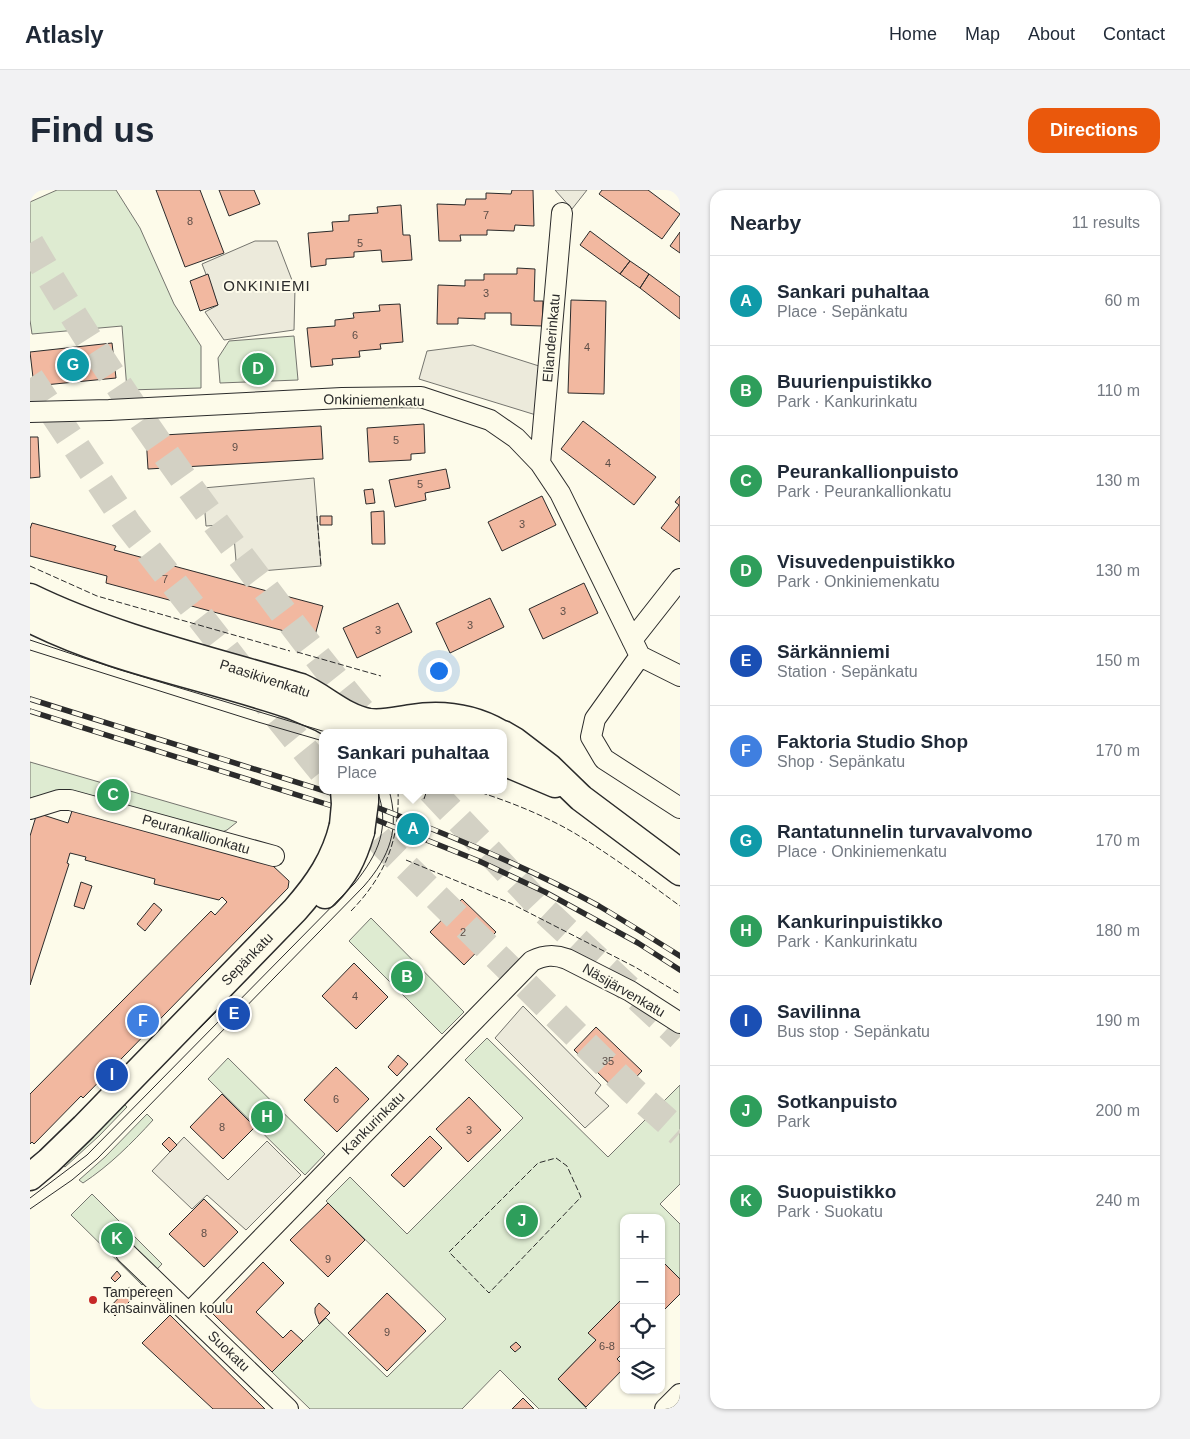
<!DOCTYPE html>
<html lang="en">
<head>
<meta charset="utf-8">
<style>
	body { margin:0; font-family:Helvetica,sans-serif; background:#f2f2f3; color:#1f2937 }
	.controls { position:absolute; right:15px; bottom:15px; display:grid; overflow:hidden; border-radius:10px; box-shadow:0 1px 4px #0004 }
	.controls button { width:45px; height:45px; display:grid; place-items:center; padding:0; border:0; border-bottom:1px solid #e0e1e3; background:#fff; color:#1f2937; font:25px sans-serif }
	.you { position:absolute; left:408px; top:480px; width:18px; height:18px; margin:-12px; border:4px solid #fff; border-radius:50%; background:#1a73e8; box-shadow:0 0 0 8px #1a73e833 }
	.badge { display:grid; place-items:center; width:32px; height:32px; border-radius:50%; background:#ea580c; color:#fff; font-size:16px; font-weight:700 }
	.pin { position:absolute; translate:-50% -50%; border:2px solid #fff; box-shadow:0 1px 5px #0006 }
	.popup { position:absolute; left:289px; top:539px; width:188px; height:65px; box-sizing:border-box; display:grid; place-content:center; border-radius:10px; background:#fff; filter:drop-shadow(0 1px 4px #0005); font-size:16px; white-space:nowrap; color:#747a83 }
	.popup b { font-size:19px; color:#1f2937 }
	.popup::after { content:''; position:absolute; left:50%; top:100%; margin-left:-10px; border:10px solid transparent; border-top-color:#fff }
	.list { margin:0; padding:0; list-style:none }
	h2 { display:flex; justify-content:space-between; align-items:center; height:65px; margin:0; padding:0 20px; font-size:21px }
	h2 small { font-size:16px; font-weight:400; color:#747a83 }
	.list li { display:grid; grid-template-columns:32px 1fr auto; gap:15px; align-items:center; box-sizing:border-box; height:90px; padding:0 20px; border-top:1px solid #e0e1e3 }
	.list b { display:block; font-size:19px; white-space:nowrap }
	.list p { margin:0; font-size:16px; white-space:nowrap; color:#747a83 }
	.list em { font-size:16px; font-style:normal; color:#747a83 }
	.icon { flex:none; width:28px; height:28px; fill:none; stroke:currentColor; stroke-width:2; stroke-linecap:round; stroke-linejoin:round }
	.map { position:relative; flex:none; width:650px; height:1219px; overflow:hidden; border-radius:15px }
	header { display:flex; align-items:center; gap:30px; box-sizing:border-box; height:70px; padding:0 25px; background:#fff; border-bottom:1px solid #e0e1e3 }
	header strong { font-size:24px }
	nav { display:flex; gap:28px; margin-inline-start:auto; font-size:18px }
	.intro { display:flex; align-items:center; justify-content:space-between; box-sizing:border-box; height:120px; padding:0 30px }
	h1 { margin:0; font-size:35px }
	.button { padding:12px 22px; border-radius:15px; background:#ea580c; color:#fff; font-size:18px; font-weight:700 }
	main { display:flex; gap:30px; padding:0 30px }
	aside { flex:1; background:#fff; border-radius:15px; box-shadow:0 1px 4px #0004 }
	.map>svg:first-child { display:block }
</style>
</head>
<body>
<header>
<strong>Atlasly</strong>
<nav><a>Home</a><a>Map</a><a>About</a><a>Contact</a></nav>
</header>
<div class="intro"><h1>Find us</h1><a class="button">Directions</a></div>
<main>
<div class="map">
<svg width="650" height="1219" viewBox="0 0 650 1219">
	<rect width="100%" height="100%" fill="#fdfbea"/>
	<path fill="#deebd1" stroke="#74746e" d="M27 0H86L110 38 144 114 171 156V198L97 200 92 136 2 144 0 130V12Z
		M264 146 268 190 190 193 188 168 199 151Z
		M0 572 207 632 197 640 192 642 26 602 0 608Z
		M341 728 434 822 412 844 319 751Z
		M457 848 578 967 650 895V994L630 1014 650 1034V1089L631 1070V1028H594V1107L559 1142 566 1150 528 1189 557 1219H509L470 1180 432 1219H280L242 1182 296 1128 357 1187 416 1129 296 1011 320 987 377 1044 493 928 435 870Z
		M198 868 295 964 275 985 178 889Z
		M92 912 97 917 69 946 35 977 31 974Z
		M117 924 123 930C102 953 79 976 53 993L49 990 75 967Z
		M62 1004 132 1074 112 1095 41 1025Z"/>
	<path fill="#eceadb" stroke="#74746e" d="M525 0H557L542 19Z
		M225 51H247L265 98 264 140 194 150 175 122 188 115 172 74Z
		M443 155 509 176 506 225 389 189 397 161Z
		M284 288 291 376 207 383 203 334 176 336 173 298Z
		M493 816 571 895 565 903 579 916 555 938 465 848Z
		M154 947 198 990 237 951 271 985 216 1040 177 1005 162 1019 122 981Z"/>
	<path fill="#f2b8a0" stroke="#2b2b2b" d="M126 0H170L194 63 155 77Z
		M189 0H224L230 14 199 26Z
		M482 0H503L504 36 485 35 484 41 457 40V45H430L431 51H409L407 14 435 15 436 9H456V3L481 4Z
		M572 0H618L650 24 632 49 569 4Z
		M371 15 373 45H380L382 70 352 72 351 60 324 62V67L296 69V75L281 77 278 43 303 41 302 32 319 31V25L348 23 347 17Z
		M560 41 600 71 590 84 550 55Z
		M650 42V63L640 56Z
		M600 71 619 84 610 98 590 84Z
		M487 78 505 79 504 111H513L512 136 481 135V123H455V129L428 128V134H407L408 95 435 96V90H454V84H487Z
		M178 84 188 115 170 121 160 91Z
		M619 84 650 107V129L610 98Z
		M541 110 576 111 574 204 538 203Z
		M370 114 373 152 350 154 351 159 329 161 330 167 302 169 303 175 281 177 277 138 305 136V130L324 128 323 123 350 121 349 115Z
		M82 153 86 188 4 196 0 162Z
		M553 231 626 287 604 315 531 259Z
		M394 234 395 263 381 264V270L339 272 337 238Z
		M291 236 293 269 118 279 116 246Z
		M0 247H8L10 287 0 288Z
		M416 279 420 298 395 303 396 310 365 317 359 290Z
		M343 299 345 313 336 314 334 300Z
		M512 306 526 335 472 361 458 332Z
		M650 306V352L631 338 649 315 645 312Z
		M354 321 355 354H342L341 322Z
		M290 326H302V335H290Z
		M2 333 86 356 84 360 293 416 284 449 76 393 77 386 0 366V339Z
		M554 393 568 423 513 449 499 419Z
		M460 408 474 437 420 463 406 433Z
		M368 413 382 442 327 468 313 438Z
		M43 618 242 675 259 691 258 698 53 908 51 906 4 954 2 952 0 954V904L181 721 185 725 197 712 192 707 189 710 124 694 125 689 55 670 56 667 40 663 37 673 39 674 0 795V646L7 623 38 633Z
		M51 692 62 696 54 719 44 716Z
		M432 709 466 742 434 775 400 742Z
		M124 713 132 720 115 741 107 734Z
		M324 773 358 807 326 839 292 806Z
		M191 811 194 814 169 839 166 836Z
		M566 837 612 881 590 904 544 860Z
		M368 865 378 874 367 886 358 877Z
		M306 877 339 909 307 942 274 910Z
		M192 904 225 937 193 969 160 937Z
		M439 907 471 940 438 972 406 939Z
		M400 946 412 958 374 997 361 985Z
		M139 947 147 955 140 962 132 954Z
		M174 1009 208 1042 174 1077 139 1044Z
		M298 1013 335 1050 298 1087 260 1050Z
		M631 1070 650 1089V1104L631 1123Z
		M233 1072 254 1093 226 1122 253 1148 261 1140 273 1151 242 1182 183 1124Z
		M87 1081 91 1086 85 1092 81 1088Z
		M99 1097 107 1104 85 1126 78 1119Z
		M357 1103 396 1141 357 1181 318 1143Z
		M594 1107V1162L587 1169 594 1176V1178L556 1217 528 1189 566 1150 558 1143Z
		M289 1113 300 1123 289 1134 285 1123V1118Z
		M140 1125 235 1219H183L112 1153Z
		M486 1152 491 1157 485 1162 480 1157Z
		M493 1208 504 1219H482Z"/>
	<g fill="none" stroke-linecap="round" stroke-linejoin="round">
		<path stroke="#d3d1c4" stroke-width="28" stroke-dasharray="28 14" stroke-linecap="butt" d="M0 53C67 169 144 279 225 385 265 438 305 491 349 542
			M0 188 97 333 249 528 293 582
			M401 600 516 722 650 847
			M321 615 355 656 601 899 650 943"/>
		<g stroke="#2b2b2b" stroke-width="22">
			<path id="minor" d="M0 222 79 220 312 208 391 207 460 230 486 248 510 273 530 303 610 466 650 486
				M510 273 532 23
				M602 450 650 389
				M610 466 565 529 561 547 574 569 650 618
				M0 619 29 610H40L244 666
				M96 1063 258 1219
				M159 1123 502 771C514 765 524 764 537 769L600 801 650 833
				M635 1219 650 1204"/>
		</g>
		<g stroke="#2b2b2b" stroke-width="29">
			<path id="major" d="M0 407C84 448 181 470 271 497 294 507 314 528 339 532 354 534 367 530 381 528 413 523 442 527 470 543
				M0 429C83 471 176 486 263 516L291 528 314 541
				M473 544 485 551 519 577 551 608 650 682
				M473 572 525 594
				M295 705C315 685 323 669 331 642
				M0 987 19 971 54 937 265 720C288 694 305 669 313 635"/>
		</g>
		<use href="#minor" stroke="#fdfbea" stroke-width="20"/>
		<use href="#major" stroke="#fdfbea" stroke-width="26"/>
		<path stroke="#2b2b2b" stroke-width="1" d="M0 450 87 479 299 543
			M0 460 228 532 293 551
			M0 1008 57 965 325 693C348 664 361 637 347 600
			M0 1019 42 990 67 969 334 696C360 666 370 639 359 600"/>
		<g stroke="#2b2b2b" stroke-width="5.5">
			<path id="rail" d="M0 509 346 617C422 646 497 677 569 716 596 732 623 749 650 766
				M0 521 344 629 449 671 515 702 608 753 650 780"/>
		</g>
		<use href="#rail" stroke="#fdfbea" stroke-width="4" stroke-dasharray="11" stroke-linecap="butt"/>
		<g stroke="#2b2b2b" stroke-width="29" stroke-linecap="butt">
			<path id="major-bridge" d="M313 635 315 614 314 600
				M331 642 335 612V600"/>
		</g>
		<use href="#major-bridge" stroke="#fdfbea" stroke-width="26"/>
		<path stroke="#2b2b2b" stroke-width="1" stroke-dasharray="6 2.5" stroke-linecap="butt" d="M287 326 291 376
			M0 376 67 406 260 461
			M267 462 351 486
			M443 600C478 611 514 625 546 644 582 666 616 691 650 716
			M394 609 397 600
			M376 670 480 713 605 777 650 804
			M321 721C355 686 370 650 368 600
			M526 968 537 976 551 1007 459 1103 419 1062 508 973Z"/>
	</g>
	<circle fill="#c62828" stroke="#fdfbea" stroke-width="2" cx="63" cy="1110" r="5"/>
	<g text-anchor="middle" dominant-baseline="central" stroke-width="4" stroke-linejoin="round" paint-order="stroke">
		<g font-size="11" fill="#5d4e48">
			<text x="456" y="25">7</text>
			<text x="160" y="31">8</text>
			<text x="330" y="53">5</text>
			<text x="456" y="103">3</text>
			<text x="325" y="145">6</text>
			<text x="557" y="157">4</text>
			<text x="366" y="250">5</text>
			<text x="205" y="257">9</text>
			<text x="578" y="273">4</text>
			<text x="390" y="294">5</text>
			<text x="492" y="334">3</text>
			<text x="135" y="389">7</text>
			<text x="533" y="421">3</text>
			<text x="440" y="435">3</text>
			<text x="348" y="440">3</text>
			<text x="433" y="742">2</text>
			<text x="325" y="806">4</text>
			<text x="578" y="871">35</text>
			<text x="306" y="909">6</text>
			<text x="192" y="937">8</text>
			<text x="439" y="940">3</text>
			<text x="174" y="1043">8</text>
			<text x="298" y="1069">9</text>
			<text x="357" y="1142">9</text>
			<text x="577" y="1156">6-8</text>
		</g>
		<g font-size="14" fill="#2b2b2b" stroke="#fdfbea">
			<text transform="translate(521 148) rotate(-85)">Elianderinkatu</text>
			<text transform="translate(344 210) rotate(1)">Onkiniemenkatu</text>
			<text transform="translate(235 488) rotate(18)">Paasikivenkatu</text>
			<text transform="translate(166 644) rotate(16)">Peurankallionkatu</text>
			<text transform="translate(217 769) rotate(-46)">Sepänkatu</text>
			<text transform="translate(594 800) rotate(30)">Näsijärvenkatu</text>
			<text transform="translate(343 933) rotate(-45)">Kankurinkatu</text>
			<text transform="translate(199 1161) rotate(44)">Suokatu</text>
		</g>
		<g font-size="14" fill="#2b2b2b" stroke="#fdfbea" text-anchor="start">
			<text x="73" y="1102">Tampereen<tspan x="73" dy="16">kansainvälinen koulu</tspan></text>
		</g>
		<g font-size="15" letter-spacing="1" fill="#2b2b2b" stroke="#fdfbea">
			<text x="237" y="95">ONKINIEMI</text>
		</g>
	</g>
</svg>
<div class="controls">
<button>+</button>
<button>−</button>
<button><svg class="icon" aria-label="locate" viewBox="0 0 24 24"><circle cx="12" cy="12" r="6"/><path d="M12 2v4M12 18v4M2 12h4M18 12h4"/></svg></button>
<button><svg class="icon" aria-label="layers" viewBox="0 0 24 24"><path d="M12 4l9 5-9 5-9-5zM3 14l9 5 9-5"/></svg></button>
</div>
<div class="you"></div>
<div class="pin badge" style="left:383px;top:639px;background:#0f9aa8">A</div>
<div class="popup"><b>Sankari puhaltaa</b>Place</div>
<div class="pin badge" style="left:377px;top:787px;background:#2e9e5b">B</div>
<div class="pin badge" style="left:83px;top:605px;background:#2e9e5b">C</div>
<div class="pin badge" style="left:228px;top:179px;background:#2e9e5b">D</div>
<div class="pin badge" style="left:204px;top:824px;background:#1a4fb4">E</div>
<div class="pin badge" style="left:113px;top:831px;background:#3f7fe0">F</div>
<div class="pin badge" style="left:43px;top:175px;background:#0f9aa8">G</div>
<div class="pin badge" style="left:237px;top:927px;background:#2e9e5b">H</div>
<div class="pin badge" style="left:82px;top:885px;background:#1a4fb4">I</div>
<div class="pin badge" style="left:492px;top:1031px;background:#2e9e5b">J</div>
<div class="pin badge" style="left:87px;top:1049px;background:#2e9e5b">K</div>
</div>
<aside>
<h2>Nearby<small>11 results</small></h2>
<ul class="list">
<li><span class="badge" style="background:#0f9aa8">A</span><div><b>Sankari puhaltaa</b><p>Place · Sepänkatu</p></div><em>60 m</em></li>
<li><span class="badge" style="background:#2e9e5b">B</span><div><b>Buurienpuistikko</b><p>Park · Kankurinkatu</p></div><em>110 m</em></li>
<li><span class="badge" style="background:#2e9e5b">C</span><div><b>Peurankallionpuisto</b><p>Park · Peurankallionkatu</p></div><em>130 m</em></li>
<li><span class="badge" style="background:#2e9e5b">D</span><div><b>Visuvedenpuistikko</b><p>Park · Onkiniemenkatu</p></div><em>130 m</em></li>
<li><span class="badge" style="background:#1a4fb4">E</span><div><b>Särkänniemi</b><p>Station · Sepänkatu</p></div><em>150 m</em></li>
<li><span class="badge" style="background:#3f7fe0">F</span><div><b>Faktoria Studio Shop</b><p>Shop · Sepänkatu</p></div><em>170 m</em></li>
<li><span class="badge" style="background:#0f9aa8">G</span><div><b>Rantatunnelin turvavalvomo</b><p>Place · Onkiniemenkatu</p></div><em>170 m</em></li>
<li><span class="badge" style="background:#2e9e5b">H</span><div><b>Kankurinpuistikko</b><p>Park · Kankurinkatu</p></div><em>180 m</em></li>
<li><span class="badge" style="background:#1a4fb4">I</span><div><b>Savilinna</b><p>Bus stop · Sepänkatu</p></div><em>190 m</em></li>
<li><span class="badge" style="background:#2e9e5b">J</span><div><b>Sotkanpuisto</b><p>Park</p></div><em>200 m</em></li>
<li><span class="badge" style="background:#2e9e5b">K</span><div><b>Suopuistikko</b><p>Park · Suokatu</p></div><em>240 m</em></li>
</ul>
</aside>
</main>
</body>
</html>
